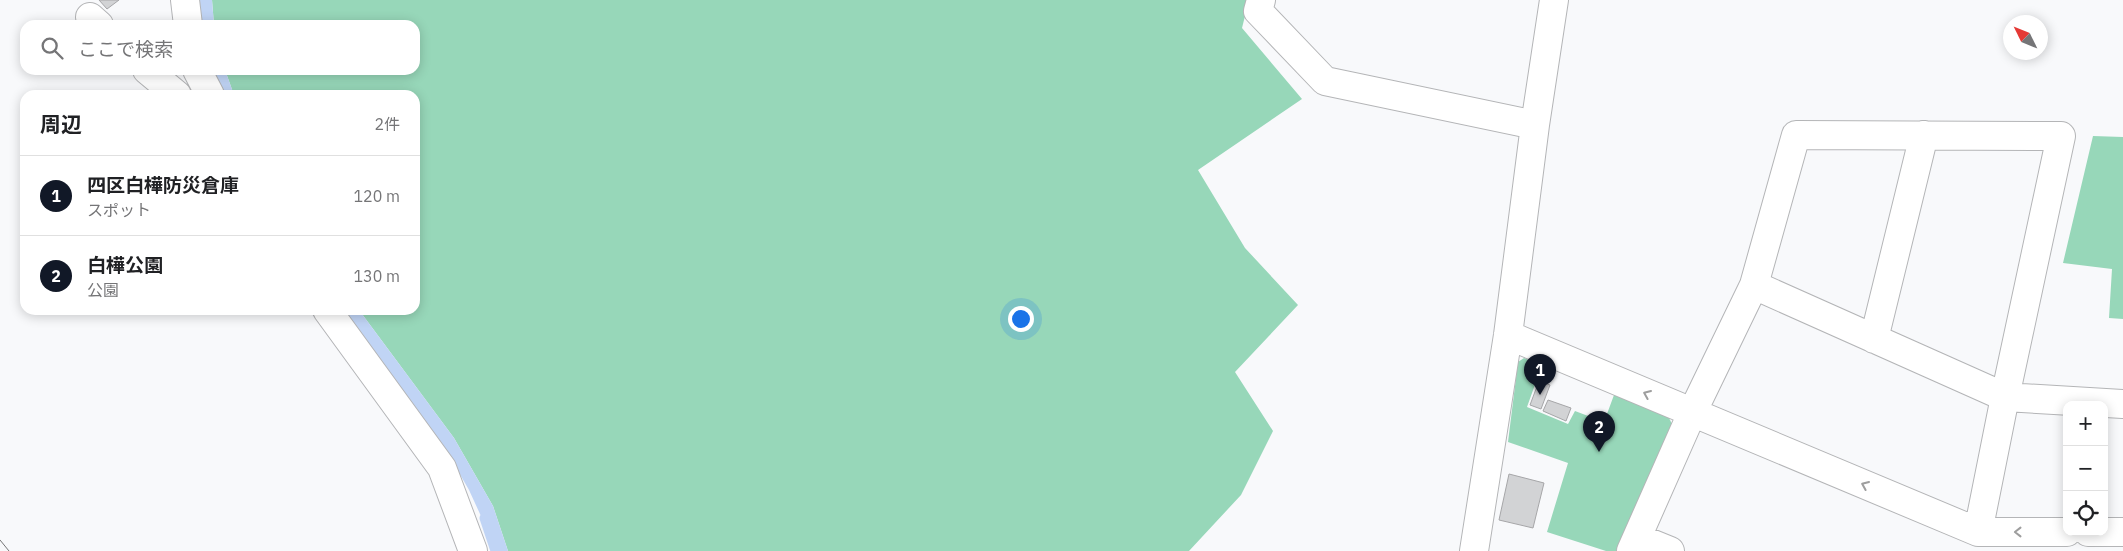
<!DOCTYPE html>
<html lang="ja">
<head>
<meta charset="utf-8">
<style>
	body { margin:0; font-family:"IBM Plex Sans","Noto Sans JP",sans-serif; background:#f2f2f2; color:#202124 }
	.controls { position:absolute; right:15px; bottom:15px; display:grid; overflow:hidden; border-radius:10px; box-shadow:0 2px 12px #0003 }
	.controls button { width:45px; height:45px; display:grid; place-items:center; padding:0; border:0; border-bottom:1px solid #e0e0e0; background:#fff; color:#202124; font:25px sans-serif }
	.compass { position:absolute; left:2003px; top:15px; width:45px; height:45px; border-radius:50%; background:#fff; box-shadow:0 2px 12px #0003; rotate:313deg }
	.you { position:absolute; left:1020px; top:318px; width:18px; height:18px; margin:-12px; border:4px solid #fff; border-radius:50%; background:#1a73e8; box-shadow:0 0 0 8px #1a73e833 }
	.badge { display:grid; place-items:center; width:32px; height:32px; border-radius:50%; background:#111827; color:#fff; font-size:16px; font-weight:700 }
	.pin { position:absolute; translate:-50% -41px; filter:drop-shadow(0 1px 2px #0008) }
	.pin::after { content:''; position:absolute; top:26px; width:18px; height:15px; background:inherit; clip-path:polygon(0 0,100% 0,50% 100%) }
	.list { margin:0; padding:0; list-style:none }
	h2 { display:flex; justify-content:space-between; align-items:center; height:65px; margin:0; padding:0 20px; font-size:21px }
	h2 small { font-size:16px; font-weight:400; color:#757577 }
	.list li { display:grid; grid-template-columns:32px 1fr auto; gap:15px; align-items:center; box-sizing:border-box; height:80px; padding:0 20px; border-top:1px solid #e0e0e0 }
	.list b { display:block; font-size:19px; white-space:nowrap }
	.list p { margin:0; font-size:16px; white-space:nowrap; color:#757577 }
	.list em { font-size:16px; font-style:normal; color:#757577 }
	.icon { flex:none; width:28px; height:28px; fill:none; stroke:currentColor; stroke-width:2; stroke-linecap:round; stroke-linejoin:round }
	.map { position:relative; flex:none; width:2123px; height:551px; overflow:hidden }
	.search { position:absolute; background:#fff; box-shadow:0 2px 12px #0003; left:20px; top:20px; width:400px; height:55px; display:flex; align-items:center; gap:12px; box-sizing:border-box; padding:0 18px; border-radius:15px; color:#757577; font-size:19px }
	.panel { position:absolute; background:#fff; box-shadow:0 2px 12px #0003; left:20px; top:90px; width:400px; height:225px; border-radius:15px }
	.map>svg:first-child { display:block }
</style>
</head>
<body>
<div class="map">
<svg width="2123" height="551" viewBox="0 0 2123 551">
	<rect width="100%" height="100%" fill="#f8f9fb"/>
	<path fill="#97d7b9" d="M212 0H1249L1242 28 1302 99 1198 170 1245 248 1298 305 1235 372 1273 431 1241 495 1189 551H508L493 506 454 438 359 310H415V95H234L225 70H415V25H214Z
		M2093 136 2123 137V319L2109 318 2112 269 2063 263Z
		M1524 358 1542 365 1527 407 1568 424 1575 411 1604 422 1614 395 1668 416 1672 424 1616 551H1606L1547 532 1568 463 1508 442 1518 362Z"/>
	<path fill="#c0d4f5" d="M199 0H212L214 25H202Z
		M212 70H225L234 95H222Z
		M342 310H359L454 438 493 506 508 551H497L469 490 443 445Z"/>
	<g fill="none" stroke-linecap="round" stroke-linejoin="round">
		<path stroke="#c0d4f5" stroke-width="9" d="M484 518 495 551"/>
	</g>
	<path fill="#d2d3d5" stroke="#a6a6a8" d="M99 0H119L107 9Z
		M1539 381 1550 385 1541 409 1530 405Z
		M1548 400 1571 408 1566 421 1543 411Z
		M1509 474 1544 483 1533 528 1499 520Z"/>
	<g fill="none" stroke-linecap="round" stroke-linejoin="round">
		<g stroke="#b4b5b7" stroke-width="30">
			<path id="street" d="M185 0 188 25
				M1261 0 1258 11 1325 81 1535 125
				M90 17 99 25
				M147 70 177 95
				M197 70 210 95
				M1754 285 2005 397 2123 404
				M327 310 442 468 473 551
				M1508 335 1978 532H2067
				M1874 339 1924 135
				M2088 532H2123
				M1638 538 1670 551
				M1474 551 1508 335 1535 125 1554 0
				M1631 551 1692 413 1754 285 1796 135 2061 136 2005 397 1978 532"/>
		</g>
		<use href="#street" stroke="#fff" stroke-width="28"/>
		<path stroke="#757677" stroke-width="1" d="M0 540 9 551"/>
	</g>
	<defs><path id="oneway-chevron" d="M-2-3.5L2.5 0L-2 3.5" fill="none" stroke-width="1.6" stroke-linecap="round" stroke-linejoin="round" transform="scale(1.25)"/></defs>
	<g stroke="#9e9e9e">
		<use href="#oneway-chevron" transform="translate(1647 394) rotate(-157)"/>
		<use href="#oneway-chevron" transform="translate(1865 485) rotate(-157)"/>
		<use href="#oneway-chevron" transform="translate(2018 532) rotate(-180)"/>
	</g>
</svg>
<div class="controls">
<button>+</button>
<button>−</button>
<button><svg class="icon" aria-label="locate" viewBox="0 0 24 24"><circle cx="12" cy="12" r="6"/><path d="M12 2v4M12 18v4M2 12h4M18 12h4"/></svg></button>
</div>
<svg class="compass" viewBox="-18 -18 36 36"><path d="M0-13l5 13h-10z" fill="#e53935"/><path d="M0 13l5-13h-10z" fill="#757577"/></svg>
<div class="you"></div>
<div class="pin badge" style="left:1540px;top:395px">1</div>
<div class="pin badge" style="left:1599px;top:452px">2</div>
<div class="search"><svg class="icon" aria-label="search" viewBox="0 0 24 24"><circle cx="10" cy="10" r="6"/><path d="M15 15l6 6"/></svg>ここで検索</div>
<section class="panel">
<h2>周辺<small>2件</small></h2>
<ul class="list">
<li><span class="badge">1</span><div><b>四区白樺防災倉庫</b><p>スポット</p></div><em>120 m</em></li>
<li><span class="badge">2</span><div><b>白樺公園</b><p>公園</p></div><em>130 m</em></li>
</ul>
</section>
</div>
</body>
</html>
